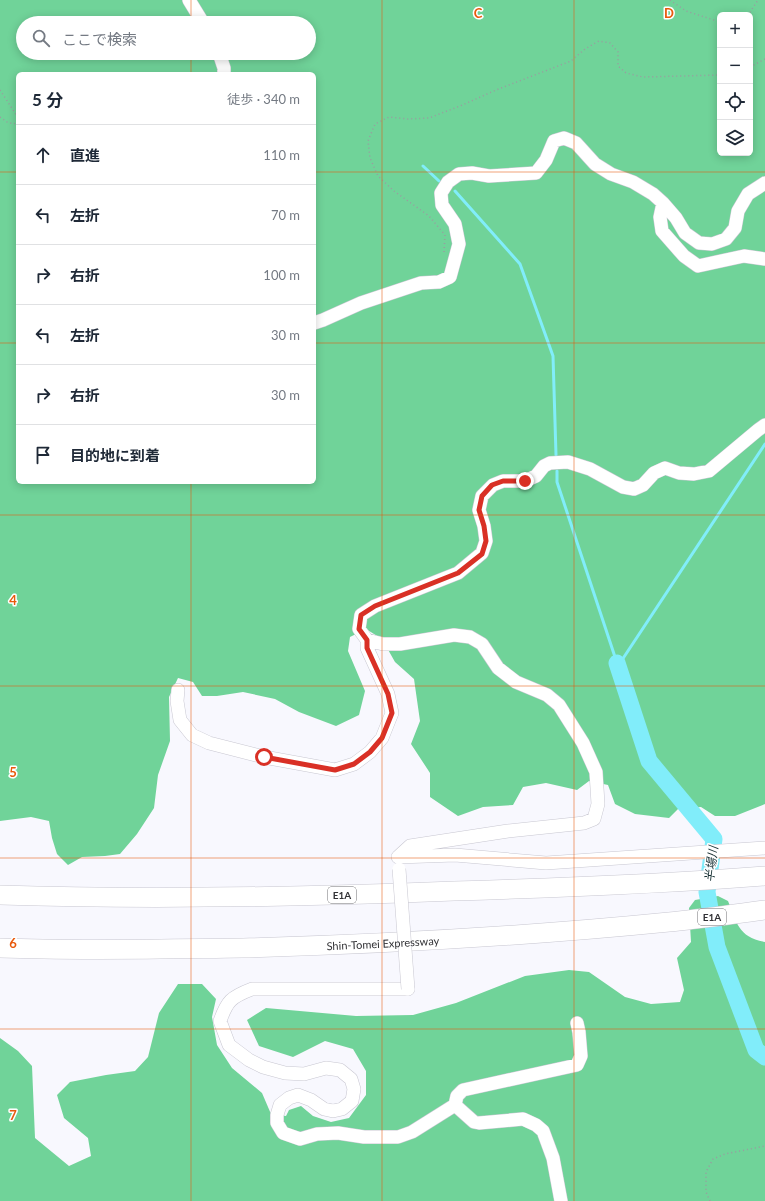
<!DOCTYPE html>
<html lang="ja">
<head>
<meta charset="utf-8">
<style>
	body { margin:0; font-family:Lato,"Noto Sans JP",sans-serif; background:#f2f2f3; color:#1f2937 }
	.controls { position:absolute; right:12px; top:12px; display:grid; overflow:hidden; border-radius:6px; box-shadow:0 2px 10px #0003 }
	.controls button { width:36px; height:36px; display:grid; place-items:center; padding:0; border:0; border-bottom:1px solid #e0e1e3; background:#fff; color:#1f2937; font:20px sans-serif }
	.stop { position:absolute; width:12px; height:12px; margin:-9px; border:3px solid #d93025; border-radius:50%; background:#fff }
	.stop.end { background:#d93025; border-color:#fff; box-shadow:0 1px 4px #0008 }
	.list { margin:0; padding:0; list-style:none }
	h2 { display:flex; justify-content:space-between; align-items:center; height:52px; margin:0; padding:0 16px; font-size:17px }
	h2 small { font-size:13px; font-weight:400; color:#747a83 }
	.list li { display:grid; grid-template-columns:26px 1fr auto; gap:12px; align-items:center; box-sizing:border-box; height:60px; padding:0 16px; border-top:1px solid #e0e1e3 }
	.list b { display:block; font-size:15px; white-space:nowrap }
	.list em { font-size:13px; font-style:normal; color:#747a83 }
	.icon { flex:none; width:22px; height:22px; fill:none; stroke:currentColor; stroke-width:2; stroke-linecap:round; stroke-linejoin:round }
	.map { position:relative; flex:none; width:765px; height:1201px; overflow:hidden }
	.search { position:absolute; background:#fff; box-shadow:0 2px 10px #0003; left:16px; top:16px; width:300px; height:44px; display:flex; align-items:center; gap:10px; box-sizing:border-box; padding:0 14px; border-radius:22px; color:#747a83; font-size:15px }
	.panel { position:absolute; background:#fff; box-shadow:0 2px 10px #0003; left:16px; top:72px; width:300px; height:412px; border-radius:6px }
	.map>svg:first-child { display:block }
</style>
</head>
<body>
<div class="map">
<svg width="765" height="1201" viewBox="0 0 765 1201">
	<rect width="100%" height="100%" fill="#f8f8fe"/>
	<path fill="#70d399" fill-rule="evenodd" d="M0 0H765V804L735 816H715L701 807 678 809 669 818 635 814 615 804 608 785 589 781 577 790 546 783 523 787 513 805 483 807 458 816 430 797V773L411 744 420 721 414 679 395 662 382 639 366 629 350 637 348 651 365 691 359 715 336 726 299 712 275 699 243 692 217 696H202L193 682 178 678 169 697 170 741 158 775 154 808 137 834 120 854 105 856 82 857 68 865 57 854 52 838 49 821 31 817 0 821ZM720 15H750V153H720ZM23 23H309V53H23ZM18 74H314V482H18Z
		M718 896 728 901C737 923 738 937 765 942V1201H0V1038L18 1051 32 1066 35 1138 69 1166 91 1156 88 1138 64 1118 57 1095 70 1082 106 1075 135 1071 148 1057 159 1013 178 984H202L216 999 212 1017 217 1045 232 1068 262 1093 271 1114 286 1116 289 1110 301 1106 313 1116 331 1122 349 1118 366 1095V1071L353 1049 325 1041 293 1057 259 1046 247 1020 266 1008 356 1016 413 1015 456 1003 525 976 569 970 589 972 625 997 651 1004 680 1002 684 990 677 958 691 942 689 908 695 900Z"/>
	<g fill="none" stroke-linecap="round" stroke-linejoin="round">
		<path stroke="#81edfa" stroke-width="3" d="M423 166 439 181
			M455 191 520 264 553 356 556 455
			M557 471V482L617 663
			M618 666 765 444"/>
		<path stroke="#81edfa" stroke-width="17" d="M617 663 649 761 714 839 707 892 717 947 756 1050 765 1057"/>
		<g stroke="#c8c7d1" stroke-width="14">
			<path id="minor" d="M189 0 203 23
				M219 53 224 68V74
				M663 203 660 217 662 231 684 256 698 266 744 256 765 259
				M314 323 323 320 361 303 421 283 439 282 450 277 459 244 455 224 442 205 441 193 448 182 459 174 472 173 489 176 536 173 546 160 554 141 564 138 576 143 595 164 611 174 633 182 653 194 663 203 676 218 685 233 699 243 712 244 726 239 735 228 738 211 748 194 765 183
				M178 690 177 701 180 720 192 735 209 743 264 757 335 770 354 764 370 752 382 738 392 713 388 694 367 648V640
				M398 857 410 846 508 831 584 823 594 819 598 804 596 772 583 743 559 705 547 695 516 682 498 668 482 644 470 637 454 635 400 644H383L367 640 359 629 361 615 375 606 458 573 482 553 486 541 484 526 479 510 482 496 493 485 503 481H525L536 476 544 466 550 463 568 462 590 469 623 487 634 489 643 485 654 473 665 468 679 473 694 474 709 471 758 430 765 425
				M398 857 455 855 546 863 765 848
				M408 989H252C231 997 227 1001 220 1021L229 1045 249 1060 263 1067 285 1073 304 1074 326 1068 340 1070 351 1079 354 1089 352 1101 342 1109 333 1111 324 1109 311 1100 298 1095 289 1098 280 1105 277 1115V1123L283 1133 300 1139 317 1134 338 1133 364 1137H398L412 1132 455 1105
				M455 1105 457 1096 463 1090 577 1065 581 1056 579 1032 577 1023
				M455 1105 474 1122 479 1123 523 1119 536 1125 543 1131 553 1158 561 1201"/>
		</g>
		<g stroke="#c8c7d1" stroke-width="20">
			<g id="highway">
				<path d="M0 895C151 900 303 897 454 891 558 888 661 884 765 876"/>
				<path id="s1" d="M0 948C81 951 162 949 243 948 385 944 528 936 669 922 701 919 733 914 765 910"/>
			</g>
		</g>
		<path stroke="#9b9ba0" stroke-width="1.5" stroke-dasharray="1 3" stroke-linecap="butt" d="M670 0 686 11 720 22
			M747 15 750 12 758 0
			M750 67 765 59
			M0 90 17 116 18 121 14 124 7 122 0 117
			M444 252 445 235 429 216 394 191 378 176 370 158 368 141 375 124 389 117 408 119 429 118 460 106 496 90 571 61 585 49 599 41 610 43 618 52V66L626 73 643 77 720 75
			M710 1201 706 1192V1172L713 1159 725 1154 765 1146"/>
		<use href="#minor" stroke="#fff" stroke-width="13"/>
		<use href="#highway" stroke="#fff" stroke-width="19"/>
		<g stroke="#c8c7d1" stroke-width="14" stroke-linecap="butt">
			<path id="minor-bridge" d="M399 869 408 989"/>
		</g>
		<use href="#minor-bridge" stroke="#fff" stroke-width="13"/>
	</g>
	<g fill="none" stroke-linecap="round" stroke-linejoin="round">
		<path stroke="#d93025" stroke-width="5" d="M264 757 335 770 354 764 370 752 382 738 392 713 388 694 367 648V640L359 629 361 615 375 606 458 573 482 554 486 541 484 526 479 510 482 496 492 485 503 481H525"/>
	</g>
	<path fill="none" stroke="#e8590c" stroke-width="1" stroke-opacity="0.55" d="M191 0V23M382 0V1201M574 0V1201M191 53V74M0 172H18M314 172H765M0 343H18M314 343H765M191 482V1201M0 515H765M0 686H765M0 858H765M0 1029H765"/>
	<g text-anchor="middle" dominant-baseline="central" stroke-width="3" stroke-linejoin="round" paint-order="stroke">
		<g fill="#fff" stroke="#6f6f72" stroke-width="1">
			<rect x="328" y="887" width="28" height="16" rx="3"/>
			<rect x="698" y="909" width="28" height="16" rx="3"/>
		</g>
		<g font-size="10" font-weight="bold" fill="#313135">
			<text x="342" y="895">E1A</text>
			<text x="712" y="917">E1A</text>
		</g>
		<g font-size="11" fill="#313135" stroke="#fff">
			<text stroke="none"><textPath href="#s1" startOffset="383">Shin-Tomei Expressway</textPath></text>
		</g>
		<g font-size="12" font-style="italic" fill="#183134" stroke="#fff">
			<text transform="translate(711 864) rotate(-83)">半場川</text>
		</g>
	</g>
	<g font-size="13" text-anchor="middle" font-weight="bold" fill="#e8590c" stroke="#fff" stroke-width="3" stroke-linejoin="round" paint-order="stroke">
		<text x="478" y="18">C</text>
		<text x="669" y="18">D</text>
		<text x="13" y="605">4</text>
		<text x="13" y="777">5</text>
		<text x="13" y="948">6</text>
		<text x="13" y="1120">7</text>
	</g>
</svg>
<div class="controls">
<button>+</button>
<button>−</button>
<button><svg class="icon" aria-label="locate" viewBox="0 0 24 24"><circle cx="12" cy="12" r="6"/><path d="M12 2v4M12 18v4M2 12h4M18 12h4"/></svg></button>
<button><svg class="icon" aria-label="layers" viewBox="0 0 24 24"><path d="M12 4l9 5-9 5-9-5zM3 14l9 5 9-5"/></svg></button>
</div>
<div class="stop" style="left:264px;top:757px"></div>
<div class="stop end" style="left:525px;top:481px"></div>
<div class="search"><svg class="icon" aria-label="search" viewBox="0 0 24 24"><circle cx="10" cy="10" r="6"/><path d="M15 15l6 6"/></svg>ここで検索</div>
<section class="panel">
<h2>5 分<small>徒歩 · 340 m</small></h2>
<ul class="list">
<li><svg class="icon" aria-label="ahead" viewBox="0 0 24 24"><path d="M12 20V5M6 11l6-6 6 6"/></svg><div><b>直進</b></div><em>110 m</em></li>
<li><svg class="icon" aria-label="left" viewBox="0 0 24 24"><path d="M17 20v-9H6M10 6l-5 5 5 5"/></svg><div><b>左折</b></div><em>70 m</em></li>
<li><svg class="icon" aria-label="right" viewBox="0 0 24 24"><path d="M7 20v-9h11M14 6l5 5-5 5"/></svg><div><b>右折</b></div><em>100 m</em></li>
<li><svg class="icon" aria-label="left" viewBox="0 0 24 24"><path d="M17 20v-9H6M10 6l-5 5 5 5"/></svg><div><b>左折</b></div><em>30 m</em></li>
<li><svg class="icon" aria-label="right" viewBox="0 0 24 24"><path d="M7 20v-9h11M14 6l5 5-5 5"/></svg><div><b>右折</b></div><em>30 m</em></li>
<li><svg class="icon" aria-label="arrive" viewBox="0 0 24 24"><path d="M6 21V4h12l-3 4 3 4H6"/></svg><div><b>目的地に到着</b></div></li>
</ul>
</section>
</div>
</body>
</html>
